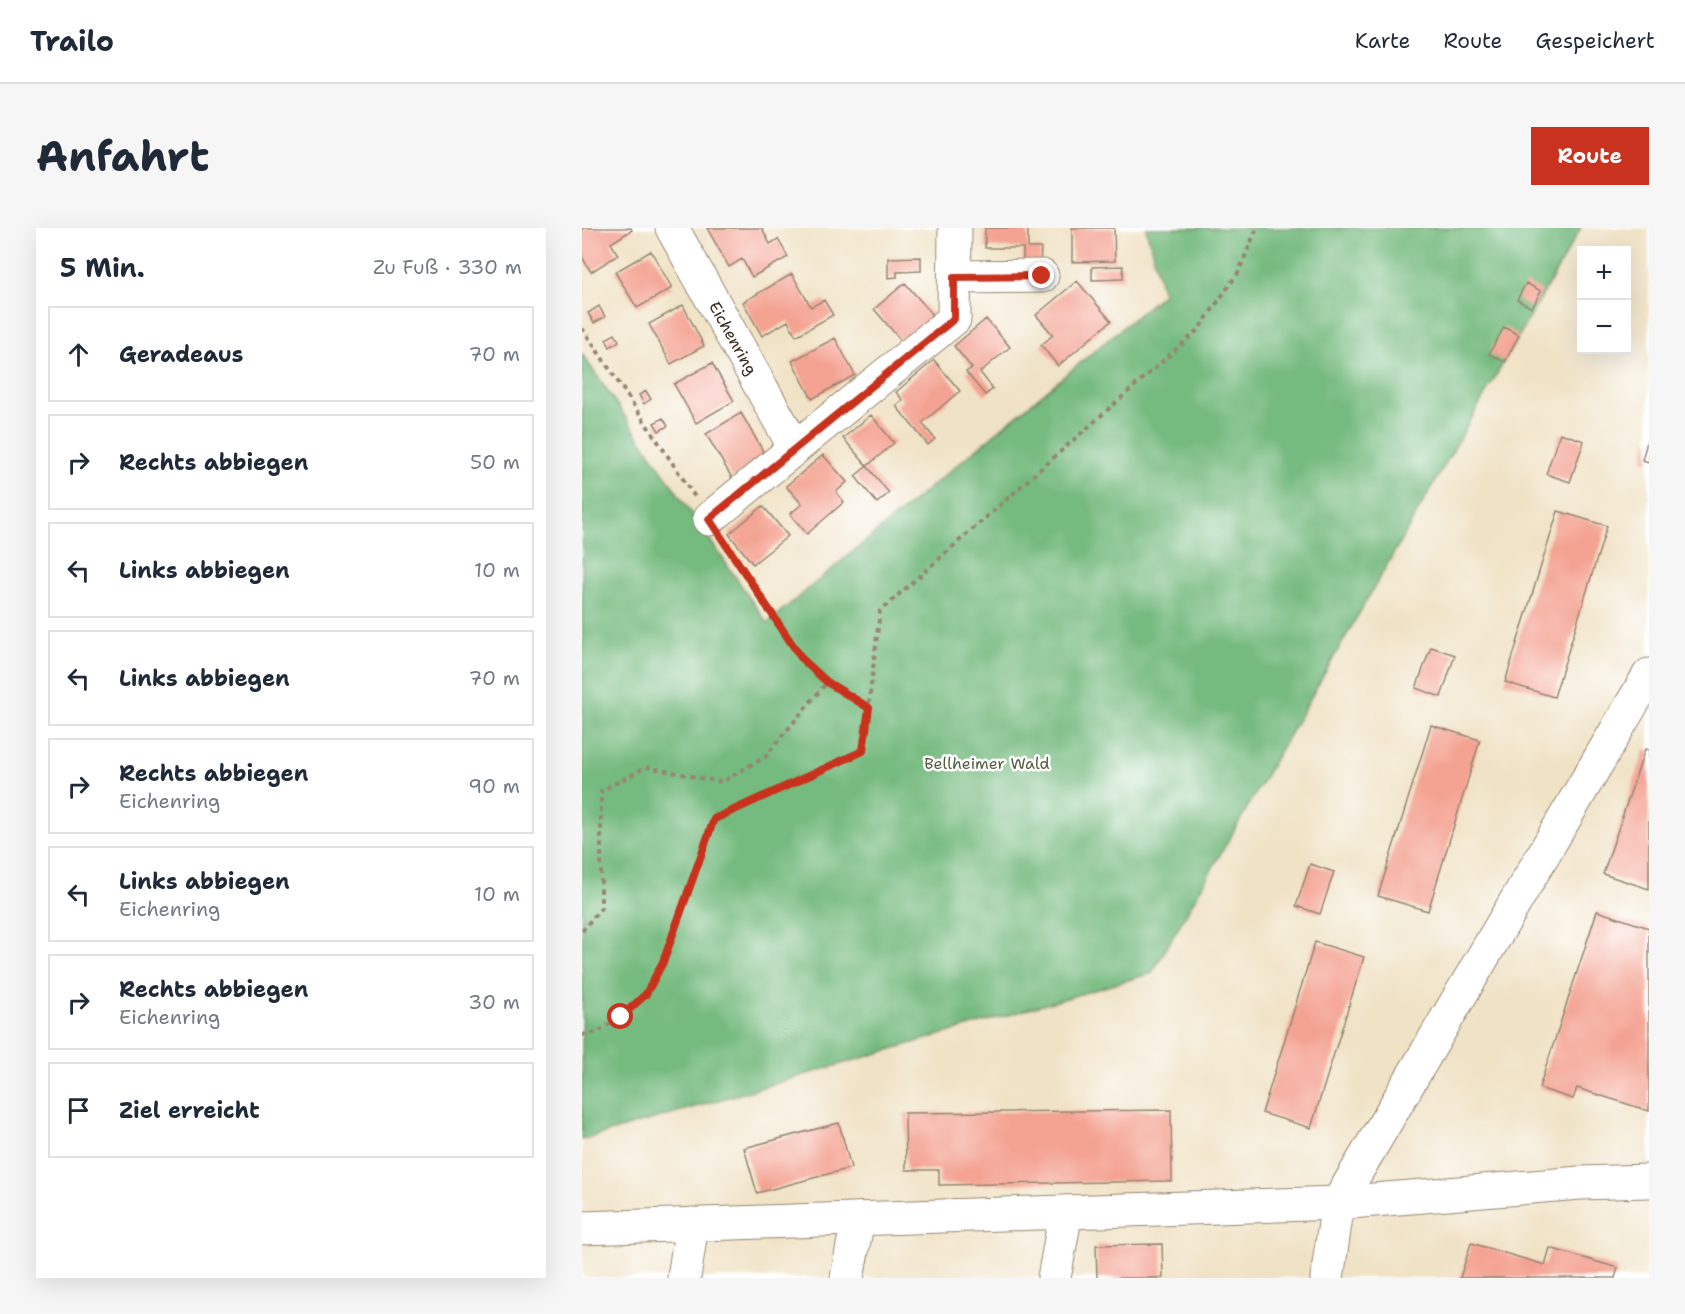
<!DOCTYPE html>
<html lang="de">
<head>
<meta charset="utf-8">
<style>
	body { margin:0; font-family:"Shantell Sans",sans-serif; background:#f6f6f7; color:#1f2937 }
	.controls { position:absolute; right:18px; top:18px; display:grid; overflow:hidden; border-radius:0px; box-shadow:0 6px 24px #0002 }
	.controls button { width:54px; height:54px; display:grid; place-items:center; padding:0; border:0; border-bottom:2px solid #e0e1e3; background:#fff; color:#1f2937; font:30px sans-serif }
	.stop { position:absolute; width:18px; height:18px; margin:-14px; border:4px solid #c8321e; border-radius:50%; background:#fff }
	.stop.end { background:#c8321e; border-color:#fff; box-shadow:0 2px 6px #0008 }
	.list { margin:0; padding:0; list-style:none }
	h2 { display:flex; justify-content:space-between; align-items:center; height:78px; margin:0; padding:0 24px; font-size:26px }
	h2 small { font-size:20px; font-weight:400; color:#747a83 }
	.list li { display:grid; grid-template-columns:39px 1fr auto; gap:18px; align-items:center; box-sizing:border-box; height:96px; margin:0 12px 12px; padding:0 12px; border:2px solid #e0e1e3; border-radius:0px }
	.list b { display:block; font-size:22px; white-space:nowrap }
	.list p { margin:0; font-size:20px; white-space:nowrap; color:#747a83 }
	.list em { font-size:20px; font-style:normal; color:#747a83 }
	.icon { flex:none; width:33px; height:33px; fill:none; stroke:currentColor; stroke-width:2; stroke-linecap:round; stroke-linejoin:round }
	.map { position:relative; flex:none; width:1067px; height:1050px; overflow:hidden; border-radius:0px }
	header { display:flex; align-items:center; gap:36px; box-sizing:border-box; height:84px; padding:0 30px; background:#fff; border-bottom:2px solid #e0e1e3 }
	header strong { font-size:28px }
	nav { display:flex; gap:33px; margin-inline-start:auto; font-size:21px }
	.intro { display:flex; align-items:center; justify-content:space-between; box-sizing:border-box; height:144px; padding:0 36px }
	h1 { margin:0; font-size:42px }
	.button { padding:15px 27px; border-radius:0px; background:#c8321e; color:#fff; font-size:21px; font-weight:700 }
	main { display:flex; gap:36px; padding:0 36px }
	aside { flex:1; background:#fff; border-radius:0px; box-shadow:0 6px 24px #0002 }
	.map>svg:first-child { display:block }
</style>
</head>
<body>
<header>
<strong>Trailo</strong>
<nav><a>Karte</a><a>Route</a><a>Gespeichert</a></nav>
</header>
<div class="intro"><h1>Anfahrt</h1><a class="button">Route</a></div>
<main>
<aside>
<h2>5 Min.<small>Zu Fuß · 330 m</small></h2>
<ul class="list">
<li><svg class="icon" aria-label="ahead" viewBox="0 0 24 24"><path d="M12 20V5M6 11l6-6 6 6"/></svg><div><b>Geradeaus</b></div><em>70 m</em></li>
<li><svg class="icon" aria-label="right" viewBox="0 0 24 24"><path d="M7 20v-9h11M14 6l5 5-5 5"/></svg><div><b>Rechts abbiegen</b></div><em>50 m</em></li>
<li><svg class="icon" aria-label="left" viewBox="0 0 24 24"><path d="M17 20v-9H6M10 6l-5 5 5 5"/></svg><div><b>Links abbiegen</b></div><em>10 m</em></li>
<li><svg class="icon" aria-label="left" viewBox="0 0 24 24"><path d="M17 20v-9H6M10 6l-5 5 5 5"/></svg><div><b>Links abbiegen</b></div><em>70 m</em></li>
<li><svg class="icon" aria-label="right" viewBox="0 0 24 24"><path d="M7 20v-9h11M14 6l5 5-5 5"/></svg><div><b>Rechts abbiegen</b><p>Eichenring</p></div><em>90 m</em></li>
<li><svg class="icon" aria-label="left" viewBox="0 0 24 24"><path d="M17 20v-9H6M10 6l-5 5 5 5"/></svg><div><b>Links abbiegen</b><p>Eichenring</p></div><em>10 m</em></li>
<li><svg class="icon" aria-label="right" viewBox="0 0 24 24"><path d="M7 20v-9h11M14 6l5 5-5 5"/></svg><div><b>Rechts abbiegen</b><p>Eichenring</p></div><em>30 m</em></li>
<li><svg class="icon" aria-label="arrive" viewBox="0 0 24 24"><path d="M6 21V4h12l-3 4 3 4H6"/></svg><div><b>Ziel erreicht</b></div></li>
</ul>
</aside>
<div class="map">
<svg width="1067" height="1050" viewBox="0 0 1067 1050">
	<rect width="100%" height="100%" fill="#fff"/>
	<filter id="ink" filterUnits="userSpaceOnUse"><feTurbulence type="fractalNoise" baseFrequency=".0167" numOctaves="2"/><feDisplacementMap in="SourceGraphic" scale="12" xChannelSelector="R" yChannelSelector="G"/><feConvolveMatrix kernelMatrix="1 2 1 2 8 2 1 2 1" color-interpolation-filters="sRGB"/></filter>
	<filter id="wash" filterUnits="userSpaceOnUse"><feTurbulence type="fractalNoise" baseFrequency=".008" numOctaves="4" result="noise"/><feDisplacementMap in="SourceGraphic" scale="24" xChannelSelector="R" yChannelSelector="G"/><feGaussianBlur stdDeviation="1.35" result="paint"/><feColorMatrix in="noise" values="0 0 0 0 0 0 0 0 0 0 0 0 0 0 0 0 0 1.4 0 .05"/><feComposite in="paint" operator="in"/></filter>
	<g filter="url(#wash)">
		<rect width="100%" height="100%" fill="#f0e2c5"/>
		<path fill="#74ba7e" stroke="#58724e" stroke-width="1.5" d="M564 0H999L570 745 0 912V126L185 395 581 66Z"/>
		<g id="blocks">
			<path fill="#f4a291" d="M0 0H49L50 2 29 15 36 27 9 44 0 29Z
				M125 0H180L188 16 196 11 206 29 170 49 160 31 147 39Z
				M403 0H446V20H459L458 39H441V20H403Z
				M490 0H532L533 33 490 34Z
				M69 23 90 60 55 80 33 44Z
				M339 29V43L315 44V49L306 50V30Z
				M541 38V51L510 52V39Z
				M210 46 229 79 242 72 251 87 214 108 206 93 180 108 161 74Z
				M495 53 529 93 476 138 459 117 471 107 454 87Z
				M323 55 351 87 320 114 292 81Z
				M944 55 959 63 950 80 935 72Z
				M101 77 122 118 89 136 67 96Z
				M17 78 23 89 12 95 6 85Z
				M404 91 428 119 398 144 411 161 403 167 384 144 390 140 372 118Z
				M922 99 937 107 923 134 907 126Z
				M33 106 37 113 28 119 24 111Z
				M253 110 273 147 230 171 210 133Z
				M352 132 378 163 340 195 353 211 346 217 314 178 321 172 314 164Z
				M130 135 152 173 114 195 92 156Z
				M64 163 69 171 62 176 57 167Z
				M159 185 185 230 150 250 124 206Z
				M289 187 312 215 285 238 261 210Z
				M81 190 86 198 77 203 72 195Z
				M978 205 1002 213 988 254 964 246Z
				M1066 210H1067V234L1060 232Z
				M241 227 265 254 254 264 262 274 225 306 208 286 220 276 204 258Z
				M285 238 307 265 295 275 273 248Z
				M181 278 206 308 171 336 147 306Z
				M976 283 1025 298 972 469 923 454Z
				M849 419 873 427 859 469 834 460Z
				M849 497 898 512 846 683 796 668Z
				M1063 521 1067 522V661L1021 646Z
				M728 636 752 644 738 686 714 678Z
				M1015 683 1067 700V883L995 860 991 871 957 860Z
				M733 714 782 729 729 900 680 885Z
				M589 882 590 953 357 957V942H324L323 885Z
				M257 895 269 940 175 965 162 920Z
				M889 1015 963 1037 968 1020 1036 1040 1033 1050H878Z
				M580 1016 581 1050H515L514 1017Z"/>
		</g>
	</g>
	<g filter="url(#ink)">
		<use href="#blocks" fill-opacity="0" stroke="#968672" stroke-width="1.5"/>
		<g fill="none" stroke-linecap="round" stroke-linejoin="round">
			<g stroke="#968672" stroke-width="35">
				<g id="minor">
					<path id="s1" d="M90 0 213 220 372 91 373 0"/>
					<path d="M373 49 460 48"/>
					<path d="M127 291 213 220"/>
					<path d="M0 1000 756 975 998 955 1067 953"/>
					<path d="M102 1050 110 996"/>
					<path d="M265 1050 276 991"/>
					<path d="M472 1050 484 984"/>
					<path d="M745 1050 756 975 1067 447"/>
				</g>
			</g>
			<path stroke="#968672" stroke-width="4" stroke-dasharray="4.5 4.5" stroke-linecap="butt" d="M0 100 113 269
				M141 313C185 380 213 441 287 480
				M0 703 19 680V563L64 539 140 554 183 529 245 454
				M0 807 16 804 39 789 64 766 81 734 132 591 281 523 298 383 616 102 656 45 675 0"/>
			<use href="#minor" stroke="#fff" stroke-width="33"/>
		</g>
	</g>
	<g fill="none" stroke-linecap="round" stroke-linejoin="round" filter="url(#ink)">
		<path stroke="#c8321e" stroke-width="8" d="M39 789 64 766 81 734 132 591 281 523 287 480 245 454 220 431 127 291 372 91V49L460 48"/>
	</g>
	<g text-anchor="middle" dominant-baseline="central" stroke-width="5" stroke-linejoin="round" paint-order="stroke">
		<g font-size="16" fill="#3b2a1e" stroke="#fff">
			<text stroke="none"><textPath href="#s1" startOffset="126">Eichenring</textPath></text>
		</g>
		<g font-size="16" fill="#555f42" stroke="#fff">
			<text x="405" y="535">Bellheimer Wald</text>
		</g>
	</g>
</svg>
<div class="controls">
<button>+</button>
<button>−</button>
</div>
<div class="stop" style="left:39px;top:789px"></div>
<div class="stop end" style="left:460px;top:48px"></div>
</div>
</main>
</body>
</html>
